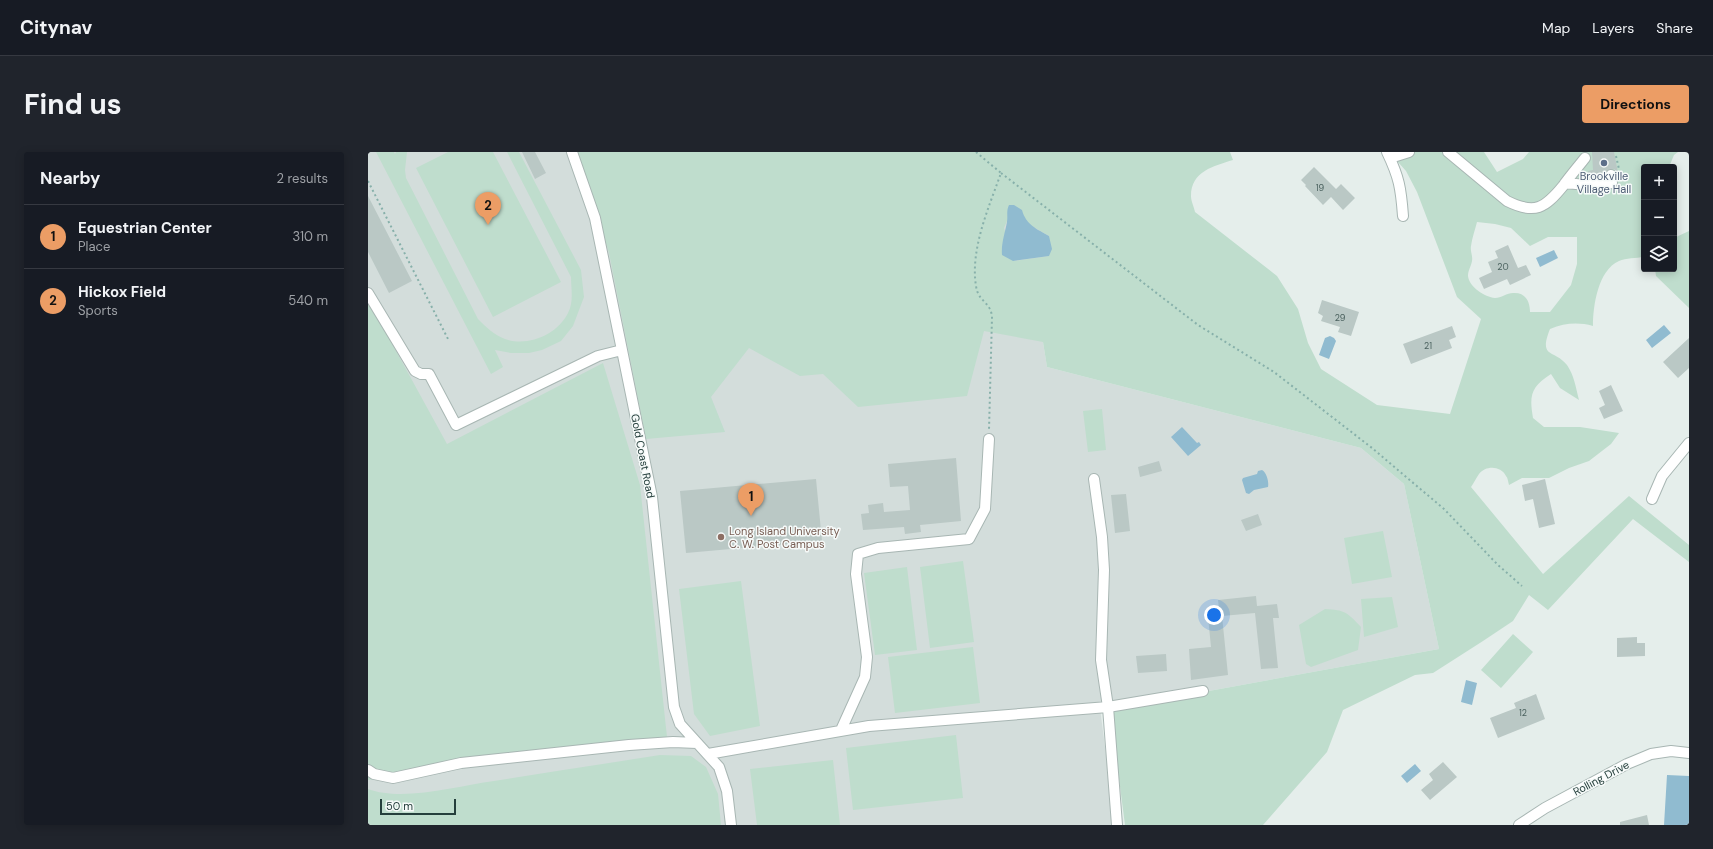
<!DOCTYPE html>
<html lang="en">
<head>
<meta charset="utf-8">
<style>
	body { margin:0; font-family:"DM Sans",sans-serif; background:#20242c; color:#f1f3f6 }
	.controls { position:absolute; right:12px; top:12px; display:grid; overflow:hidden; border-radius:4px; box-shadow:0 2px 10px #0003 }
	.controls button { width:36px; height:36px; display:grid; place-items:center; padding:0; border:0; border-bottom:1px solid #363941; background:#171b24; color:#f1f3f6; font:20px sans-serif }
	.scale { position:absolute; left:12px; bottom:10px; width:76px; box-sizing:border-box; padding-left:4px; border:2px solid #253f3c; border-top:0; font-size:11px; line-height:14px; white-space:nowrap; color:#253f3c; -webkit-text-stroke:3px #f6faf9; paint-order:stroke }
	.you { position:absolute; left:846px; top:463px; width:14px; height:14px; margin:-10px; border:3px solid #fff; border-radius:50%; background:#1a73e8; box-shadow:0 0 0 6px #1a73e833 }
	.badge { display:grid; place-items:center; width:26px; height:26px; border-radius:50%; background:#ec9d65; color:#111; font-size:13px; font-weight:700 }
	.pin { position:absolute; translate:-50% -33px; filter:drop-shadow(0 1px 2px #0008) }
	.pin::after { content:''; position:absolute; top:21px; width:14px; height:12px; background:inherit; clip-path:polygon(0 0,100% 0,50% 100%) }
	.list { margin:0; padding:0; list-style:none }
	h2 { display:flex; justify-content:space-between; align-items:center; height:52px; margin:0; padding:0 16px; font-size:17px }
	h2 small { font-size:13px; font-weight:400; color:#9ea1a6 }
	.list li { display:grid; grid-template-columns:26px 1fr auto; gap:12px; align-items:center; box-sizing:border-box; height:64px; padding:0 16px; border-top:1px solid #363941 }
	.list b { display:block; font-size:15px; white-space:nowrap }
	.list p { margin:0; font-size:13px; white-space:nowrap; color:#9ea1a6 }
	.list em { font-size:13px; font-style:normal; color:#9ea1a6 }
	.icon { flex:none; width:22px; height:22px; fill:none; stroke:currentColor; stroke-width:2; stroke-linecap:round; stroke-linejoin:round }
	.map { position:relative; flex:none; width:1321px; height:673px; overflow:hidden; border-radius:4px }
	header { display:flex; align-items:center; gap:24px; box-sizing:border-box; height:56px; padding:0 20px; background:#171b24; border-bottom:1px solid #363941 }
	header strong { font-size:19px }
	nav { display:flex; gap:22px; margin-inline-start:auto; font-size:14px }
	.intro { display:flex; align-items:center; justify-content:space-between; box-sizing:border-box; height:96px; padding:0 24px }
	h1 { margin:0; font-size:28px }
	.button { padding:10px 18px; border-radius:4px; background:#ec9d65; color:#111; font-size:14px; font-weight:700 }
	main { display:flex; gap:24px; padding:0 24px }
	aside { flex:1; background:#171b24; border-radius:4px; box-shadow:0 2px 10px #0003 }
	.map>svg:first-child { display:block }
</style>
</head>
<body>
<header>
<strong>Citynav</strong>
<nav><a>Map</a><a>Layers</a><a>Share</a></nav>
</header>
<div class="intro"><h1>Find us</h1><a class="button">Directions</a></div>
<main>
<aside>
<h2>Nearby<small>2 results</small></h2>
<ul class="list">
<li><span class="badge">1</span><div><b>Equestrian Center</b><p>Place</p></div><em>310 m</em></li>
<li><span class="badge">2</span><div><b>Hickox Field</b><p>Sports</p></div><em>540 m</em></li>
</ul>
</aside>
<div class="map">
<svg width="1321" height="673" viewBox="0 0 1321 673">
	<rect width="100%" height="100%" fill="#e5eeeb"/>
	<path fill="#d3dddb" d="M0 0H637L730 72 675 190 679 215 993 296 1036 332 1071 497 742 557 732 556 747 673H1L0 671Z"/>
	<path fill="#bfddcd" fill-rule="evenodd" d="M8 0H26L27 2 28 0H39L37 18 38 26 110 167C118 175 126 183 137 187 160 195 189 183 200 161 206 150 203 136 203 125L139 0H151L213 118 216 145 205 174 193 189 174 198 161 201H143L127 198 135 215 123 222Z
		M80 0H125L193 130 125 165 48 16Z
		M210 0H862L865 8C846 14 823 19 823 44 823 49 826 55 827 60L909 124 930 157 940 191 953 217 1009 253 1082 262 1113 167 1089 145 1049 40 1038 19 1021 0H1116L1129 20 1155 7 1161 0H1310L1306 3 1301 15H1276V105C1268 106 1258 106 1251 109 1230 118 1225 154 1225 174 1210 170 1197 171 1182 177 1170 207 1187 197 1199 213 1206 223 1208 236 1211 248L1192 236 1183 222C1163 235 1161 243 1165 266L1176 275H1212L1251 281 1243 292 1221 309 1201 316 1181 326H1154L1141 333C1140 330 1140 326 1138 324 1133 314 1118 313 1111 322 1108 326 1106 331 1103 335L1175 422 1261 344 1321 393V410L1265 367 1180 458 1161 443 1145 469 1115 489 1065 521 1047 523 975 558 959 600 895 673H757L742 557 1071 497 1036 332 993 296 679 215 675 190 616 179 599 244 490 255 455 222 432 224 381 196 343 245 357 280 278 287 241 101ZM656 66 662 73 681 84V104L646 109 636 76 639 69ZM1109 70 1127 72 1143 76 1162 94 1180 85H1209V112L1203 133 1182 160H1162C1162 149 1157 140 1145 141 1139 141 1133 146 1127 146 1117 145 1101 135 1100 124 1100 118 1103 115 1104 109 1105 104 1102 99 1103 94 1104 86 1107 78 1109 70Z
		M1321 79V156L1288 124 1287 117H1306V86Z
		M0 153 5 157 79 292 235 211 272 333 299 585 0 628Z
		M734 257 738 298 720 300 715 259Z
		M1015 379 1024 425 984 432 976 386Z
		M595 409 606 490 562 496 552 415Z
		M539 415 549 498 507 503 496 421Z
		M373 429 392 574 342 584 326 562 311 437Z
		M1024 445 1030 475 996 485 993 447Z
		M957 457C977 458 979 460 993 475L990 498 943 515 938 512 931 473Z
		M1145 482 1165 500 1133 536 1113 518Z
		M605 495 612 551 527 561 520 505Z
		M588 583 595 646 485 658 478 596Z
		M292 603 323 604 338 615 350 642 353 673H0V637C35 650 89 634 126 629 181 620 236 612 292 603Z
		M465 608 472 673H389L382 617Z"/>
	<path fill="#90bbd0" d="M641 53H646L654 58C658 73 669 77 681 84L684 97 681 104 645 109 634 103C633 91 637 81 639 70 640 63 638 59 641 53Z
		M1186 98 1190 106 1172 115 1168 106Z
		M1296 173 1303 181 1284 196 1278 188Z
		M962 184 966 186 968 189 961 207 951 203 957 186Z
		M814 275 829 291 831 290 833 293 820 304 803 285Z
		M894 318C899 321 901 330 900 335L886 338 881 342 878 341 874 328 875 326 889 322 890 319Z
		M1098 528 1109 531 1104 553 1093 550Z
		M1047 612 1053 619 1039 631 1033 624Z
		M1299 623 1321 624V673H1296Z"/>
	<path fill="#bac8c5" d="M154 0H167L178 21 167 27Z
		M1224 0H1246L1250 21 1246 17H1242L1237 20V24L1221 26 1220 19 1225 18Z
		M946 15 968 37 973 32 987 46 975 58 963 45 955 53 937 34 938 33 933 28Z
		M0 44 44 129 21 141 0 100Z
		M1140 93 1150 116 1158 113 1163 123 1142 133 1139 127 1116 137 1111 126 1124 120 1120 110 1130 106 1127 99Z
		M954 148 991 160 983 184 970 180 972 175 953 169 955 164 950 161Z
		M1084 174 1088 185 1081 188 1084 196 1043 212 1035 192Z
		M1321 186V216L1310 226 1295 210Z
		M1243 233 1255 259 1236 267 1231 256 1237 253 1231 239Z
		M588 306 593 369 552 373 553 380 537 382 536 375 495 378 493 362 501 361 500 353 515 351 516 360 542 358 540 334 522 335 520 312Z
		M791 309 794 319 772 325 770 315Z
		M448 327 454 389 318 401 312 339Z
		M1177 327 1187 372 1171 376 1165 347 1157 349 1154 333Z
		M758 342 762 379 747 381 743 343Z
		M890 362 894 373 878 379 873 368Z
		M888 444 889 454 909 452 911 466H905L910 516 893 517 887 461 854 464 860 523 823 528 821 497 843 495 840 465 852 464 850 448Z
		M1269 485V491H1277V504L1249 505V486Z
		M798 502 799 519 770 521 768 504Z
		M1168 542 1177 567 1130 586 1122 566 1148 556 1146 551Z
		M1075 610 1089 625 1062 648 1053 638 1065 628 1061 622Z
		M1279 663 1281 673H1252V670Z"/>
	<g fill="none" stroke-linecap="round" stroke-linejoin="round">
		<g stroke="#a8b6b3" stroke-width="12">
			<path id="minor" d="M204 0 227 66 284 345 306 555 312 572 351 615 359 639 363 673
				M1019 0C1031 25 1033 36 1035 64
				M1080 0 1139 49C1167 63 1177 56 1195 34 1202 24 1210 15 1217 6
				M1022 6 1041 0
				M1197 31C1213 33 1228 34 1244 31L1243 23
				M0 141 47 219 53 222H61L88 273 230 204 254 198
				M726 327 734 385 736 418 733 508 740 555 749 673
				M1284 347 1294 324 1321 291
				M473 578 497 525 499 505 488 422 490 402 510 396 601 387 617 357 621 287
				M340 602 501 574 740 555 835 539
				M0 618 6 622 25 626 93 611 261 593 305 590 329 591
				M1151 673 1177 656 1259 612 1283 602 1303 599 1321 601"/>
		</g>
		<path stroke="#87b0aa" stroke-width="2" stroke-dasharray="2 3" stroke-linecap="butt" d="M608 0 633 21C621 55 602 97 608 134 610 147 616 147 622 157 623 159 624 163 624 165L621 278
			M1248 4 1251 17
			M633 21 830 173 906 220 1004 296 1076 357 1130 413 1154 434
			M0 29 80 187"/>
		<use href="#minor" stroke="#fff" stroke-width="10"/>
	</g>
	<circle fill="#5c6f8a" stroke="#f6faf9" stroke-width="1.5" cx="1236" cy="11" r="4"/>
	<circle fill="#8d6e63" stroke="#f6faf9" stroke-width="1.5" cx="353" cy="385" r="4"/>
	<g text-anchor="middle" dominant-baseline="central" stroke-width="3" stroke-linejoin="round" paint-order="stroke">
		<g font-size="9" fill="#4a615e">
			<text x="952" y="36">19</text>
			<text x="1135" y="115">20</text>
			<text x="972" y="166">29</text>
			<text x="1060" y="194">21</text>
			<text x="1155" y="561">12</text>
		</g>
		<g font-size="11" fill="#4e5e75" stroke="#f6faf9">
			<text x="1236" y="24">Brookville<tspan x="1236" dy="13">Village Hall</tspan></text>
		</g>
		<g font-size="11" fill="#253f3c" stroke="#f6faf9">
			<text transform="translate(275 304) rotate(79)">Gold Coast Road</text>
			<text transform="translate(1233 626) rotate(-28)">Rolling Drive</text>
		</g>
		<g font-size="11" fill="#785e54" stroke="#f6faf9" text-anchor="start">
			<text x="361" y="379">Long Island University<tspan x="361" dy="13">C. W. Post Campus</tspan></text>
		</g>
	</g>
</svg>
<div class="controls">
<button>+</button>
<button>−</button>
<button><svg class="icon" aria-label="layers" viewBox="0 0 24 24"><path d="M12 4l9 5-9 5-9-5zM3 14l9 5 9-5"/></svg></button>
</div>
<div class="scale">50 m</div>
<div class="you"></div>
<div class="pin badge" style="left:383px;top:364px">1</div>
<div class="pin badge" style="left:120px;top:73px">2</div>
</div>
</main>
</body>
</html>
